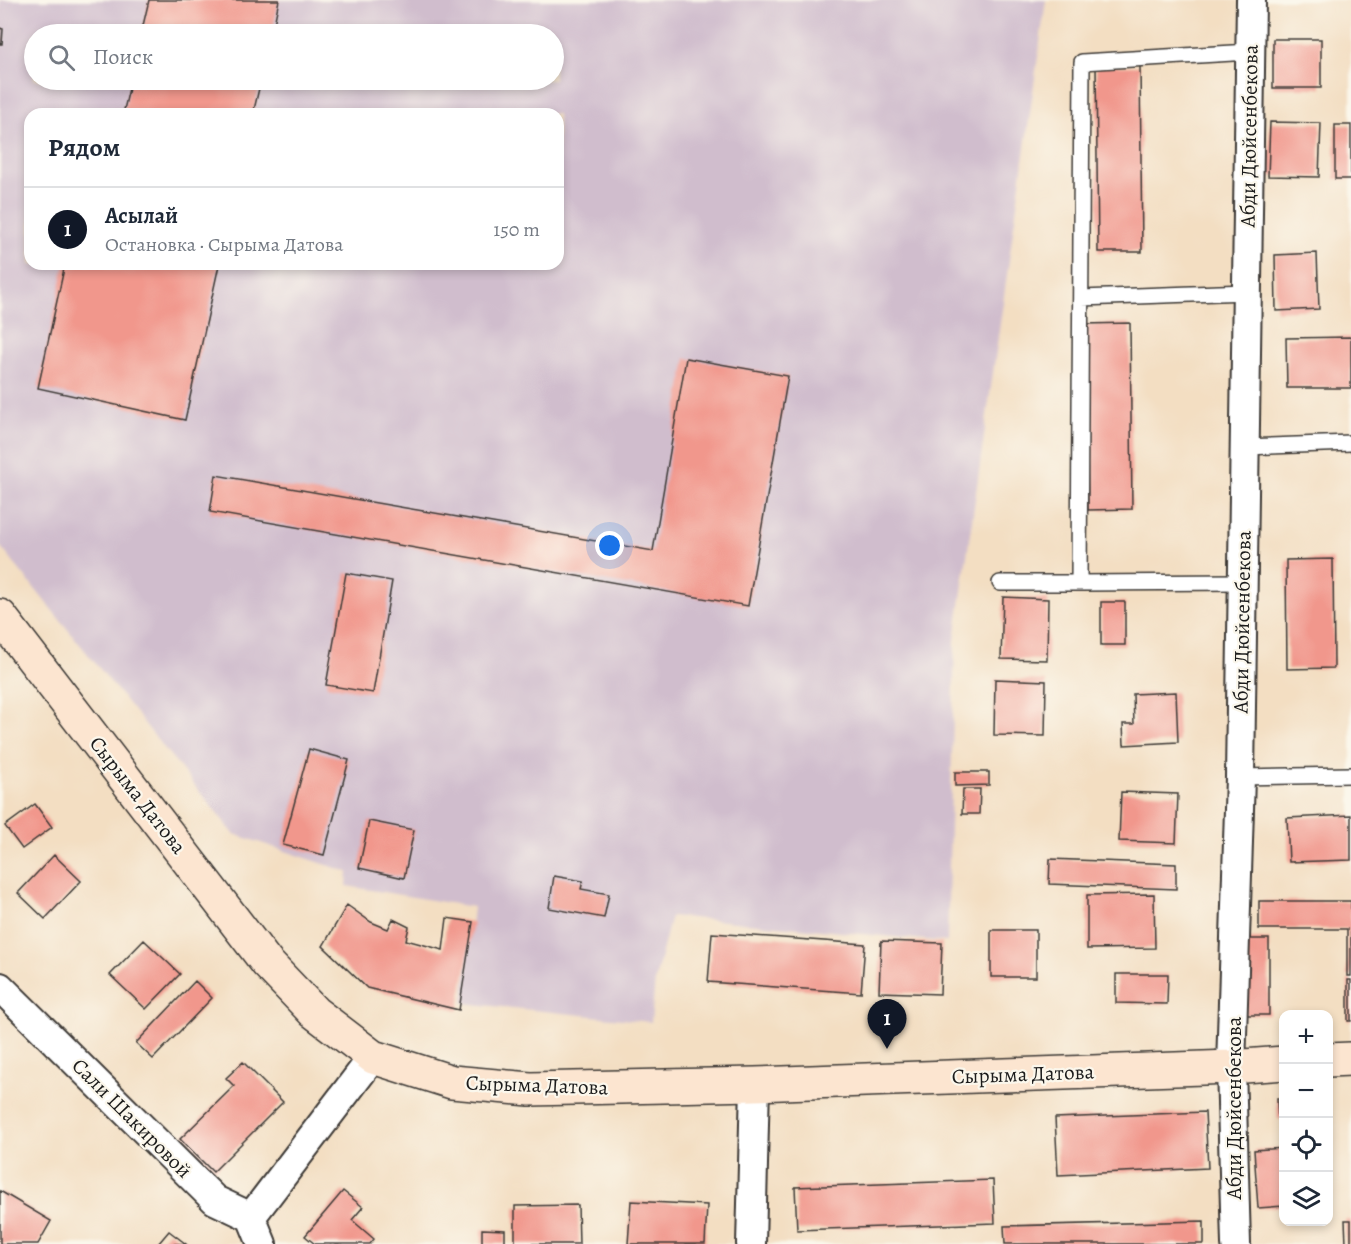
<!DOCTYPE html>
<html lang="ru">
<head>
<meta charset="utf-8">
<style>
	body { margin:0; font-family:Alegreya,serif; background:#f6f6f7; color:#1f2937 }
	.controls { position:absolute; right:18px; bottom:18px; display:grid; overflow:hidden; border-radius:12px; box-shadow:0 3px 9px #0003 }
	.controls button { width:54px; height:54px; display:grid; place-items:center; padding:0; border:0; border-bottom:2px solid #e0e1e3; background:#fff; color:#1f2937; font:30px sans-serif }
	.you { position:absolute; left:610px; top:546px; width:21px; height:21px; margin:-15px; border:4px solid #fff; border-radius:50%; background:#1a73e8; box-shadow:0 0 0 9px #1a73e833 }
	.badge { display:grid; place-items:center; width:39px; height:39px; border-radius:50%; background:#111827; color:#fff; font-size:20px; font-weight:700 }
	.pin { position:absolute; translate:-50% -50px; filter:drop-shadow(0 2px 3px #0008) }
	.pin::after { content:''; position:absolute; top:32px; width:21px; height:18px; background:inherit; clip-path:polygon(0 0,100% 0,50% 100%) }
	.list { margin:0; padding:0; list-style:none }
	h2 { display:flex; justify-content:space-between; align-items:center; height:78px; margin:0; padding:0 24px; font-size:26px }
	h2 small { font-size:20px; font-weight:400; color:#747a83 }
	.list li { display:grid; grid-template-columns:39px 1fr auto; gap:18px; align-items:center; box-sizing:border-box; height:84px; padding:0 24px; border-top:2px solid #e0e1e3 }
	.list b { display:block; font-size:22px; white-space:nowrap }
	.list p { margin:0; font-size:20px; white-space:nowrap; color:#747a83 }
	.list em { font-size:20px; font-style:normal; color:#747a83 }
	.icon { flex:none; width:33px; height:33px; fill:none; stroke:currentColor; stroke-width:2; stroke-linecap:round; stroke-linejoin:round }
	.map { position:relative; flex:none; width:1351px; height:1244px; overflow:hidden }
	.search { position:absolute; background:#fff; box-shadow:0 3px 9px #0003; left:24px; top:24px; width:540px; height:66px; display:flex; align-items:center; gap:15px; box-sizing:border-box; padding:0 21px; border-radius:33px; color:#747a83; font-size:22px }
	.panel { position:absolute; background:#fff; box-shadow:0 3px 9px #0003; left:24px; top:108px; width:540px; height:162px; border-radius:18px }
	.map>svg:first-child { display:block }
</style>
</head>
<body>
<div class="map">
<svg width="1351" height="1244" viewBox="0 0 1351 1244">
	<rect width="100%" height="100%" fill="#fbf7ec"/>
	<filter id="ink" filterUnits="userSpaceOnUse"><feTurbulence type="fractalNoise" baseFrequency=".0167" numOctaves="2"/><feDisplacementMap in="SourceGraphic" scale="12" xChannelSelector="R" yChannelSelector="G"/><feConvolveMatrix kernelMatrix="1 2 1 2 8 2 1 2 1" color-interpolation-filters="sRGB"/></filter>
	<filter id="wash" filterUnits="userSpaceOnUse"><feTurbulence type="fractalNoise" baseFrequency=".008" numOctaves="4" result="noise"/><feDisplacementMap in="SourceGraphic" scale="24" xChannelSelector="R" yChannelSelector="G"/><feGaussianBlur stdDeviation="1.35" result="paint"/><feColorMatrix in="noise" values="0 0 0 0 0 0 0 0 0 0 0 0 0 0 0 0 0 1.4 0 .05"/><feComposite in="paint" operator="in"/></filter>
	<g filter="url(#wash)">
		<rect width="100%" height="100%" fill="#f3dec2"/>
		<path fill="#d0bdcd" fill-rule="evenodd" d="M0 0H1046L955 640 947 942 671 916 655 980 651 1022 463 1003 473 907 347 886 348 872 234 834 0 546ZM34 34H554V80H34ZM30 114H558V264H30Z"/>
		<g id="blocks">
			<path fill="#f1978c" d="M149 0H279L272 34H141Z
				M0 28 3 29 2 44H0Z
				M1273 39H1321V88H1273Z
				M1096 66H1140L1142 252H1098Z
				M131 80H261L253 114H123Z
				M1270 122 1321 123 1319 177 1268 176Z
				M1335 125H1351V179H1335Z
				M1317 253 1319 309 1276 311 1275 255Z
				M65 264 219 265 185 420 38 388Z
				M1130 323 1132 509 1088 510 1085 324Z
				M1351 337V388H1287L1286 338Z
				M686 358 788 376 748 606 210 512 216 475 653 551Z
				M1333 559 1334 668 1287 669 1286 560Z
				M346 573 392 581 373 693 326 685Z
				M1003 597 1048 599 1047 660 1001 659Z
				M1101 602H1125V645H1101Z
				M995 679 1046 681 1045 736 994 735Z
				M1176 692 1178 742 1124 745 1123 724H1134L1133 694Z
				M309 749 349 760 324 855 283 845Z
				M955 772H989V785L955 786Z
				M963 789H980L979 814H962Z
				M1121 792 1178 794 1176 843 1119 841Z
				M35 804 52 827 22 849 5 826Z
				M1351 815V860L1289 862 1287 818Z
				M369 821 414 830 404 878 359 868Z
				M54 855 81 881 45 919 18 893Z
				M1050 859 1176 864V889L1049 884Z
				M554 876 583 881 581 889 609 894 604 918 549 908Z
				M1154 894 1155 948 1087 949V895Z
				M1259 901H1351V976H1347V929H1259Z
				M347 905 371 922 388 929 393 919 409 927 406 940 443 950 447 918 473 922 459 1010 367 988 323 946Z
				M991 930H1036V977H991Z
				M712 933 865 944 861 993 708 982Z
				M1245 939H1269V1015H1245Z
				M144 940 180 974 146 1009 110 975Z
				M881 941 942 943 940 994 879 992Z
				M1116 974H1168L1167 1004 1116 1003Z
				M1348 980H1351V1021H1348Z
				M195 981 212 998 153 1059 136 1043Z
				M243 1062 283 1102 213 1172 180 1139 234 1086 226 1078Z
				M1277 1098H1284V1119H1278Z
				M1205 1112 1208 1168 1058 1175 1055 1118Z
				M1284 1148V1206L1258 1208 1254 1150Z
				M993 1180 995 1223 797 1230 795 1187Z
				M0 1191 51 1221 38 1244H0Z
				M343 1191 363 1207 352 1220 374 1239 370 1244H315L305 1236Z
				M631 1201 707 1205 705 1244H628Z
				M578 1205 579 1244H515V1206Z
				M1345 1220H1351V1244H1346Z
				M1204 1221V1244H1005L1004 1226Z
				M482 1229 505 1230V1244H482Z
				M169 1231 186 1244H158Z"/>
		</g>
	</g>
	<g filter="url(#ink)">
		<use href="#blocks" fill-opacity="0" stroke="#3c3935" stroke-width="1.5"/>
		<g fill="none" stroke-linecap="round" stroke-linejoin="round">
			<g stroke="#3c3935" stroke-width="18">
				<path id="lane" d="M1081 298 1247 292
					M1245 447 1351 443
					M1243 582 1079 583 1082 62 1250 52
					M1000 583H1079
					M1240 777 1351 775"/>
			</g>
			<g stroke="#3c3935" stroke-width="32">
				<path id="street" d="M0 987 215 1200 251 1217 262 1244
					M251 1217 373 1057
					M751 1244 755 1084
					M1236 1244 1231 1067 1240 777 1251 0"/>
			</g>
			<g stroke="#3c3935" stroke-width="36">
				<path id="secondary" d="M0 616 267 963 314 1012 373 1057 452 1082 530 1089 755 1084 1231 1067 1284 1063
					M1328 1060 1351 1059"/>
			</g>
			<use href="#lane" stroke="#fff" stroke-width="15"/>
			<use href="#street" stroke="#fff" stroke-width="28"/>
			<use href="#secondary" stroke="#fce5d0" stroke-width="33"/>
		</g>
	</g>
	<g text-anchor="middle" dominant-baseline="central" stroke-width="4.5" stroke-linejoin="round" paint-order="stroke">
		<g font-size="21" fill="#1c1c1c" stroke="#fbf7ec">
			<text transform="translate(1249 136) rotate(-89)">Абди Дюйсенбекова</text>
			<text transform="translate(1242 622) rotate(-89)">Абди Дюйсенбекова</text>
			<text transform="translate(138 795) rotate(52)">Сырыма Датова</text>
			<text transform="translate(1023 1074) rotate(-2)">Сырыма Датова</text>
			<text transform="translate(537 1085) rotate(2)">Сырыма Датова</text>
			<text transform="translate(1234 1108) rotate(-90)">Абди Дюйсенбекова</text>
			<text transform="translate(132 1118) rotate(45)">Сали Шакировой</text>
		</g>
	</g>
</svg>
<div class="controls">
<button>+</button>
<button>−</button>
<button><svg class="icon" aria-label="locate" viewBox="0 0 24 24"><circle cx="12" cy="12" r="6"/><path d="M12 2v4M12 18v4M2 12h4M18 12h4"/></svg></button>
<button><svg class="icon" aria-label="layers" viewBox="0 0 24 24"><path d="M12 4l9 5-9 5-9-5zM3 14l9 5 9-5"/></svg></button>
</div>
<div class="you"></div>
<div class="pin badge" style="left:887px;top:1049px">1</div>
<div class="search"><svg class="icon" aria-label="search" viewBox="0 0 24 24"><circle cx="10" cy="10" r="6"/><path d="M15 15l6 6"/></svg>Поиск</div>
<section class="panel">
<h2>Рядом<small></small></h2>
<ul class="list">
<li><span class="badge">1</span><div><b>Асылай</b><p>Остановка · Сырыма Датова</p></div><em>150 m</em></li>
</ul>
</section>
</div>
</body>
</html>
